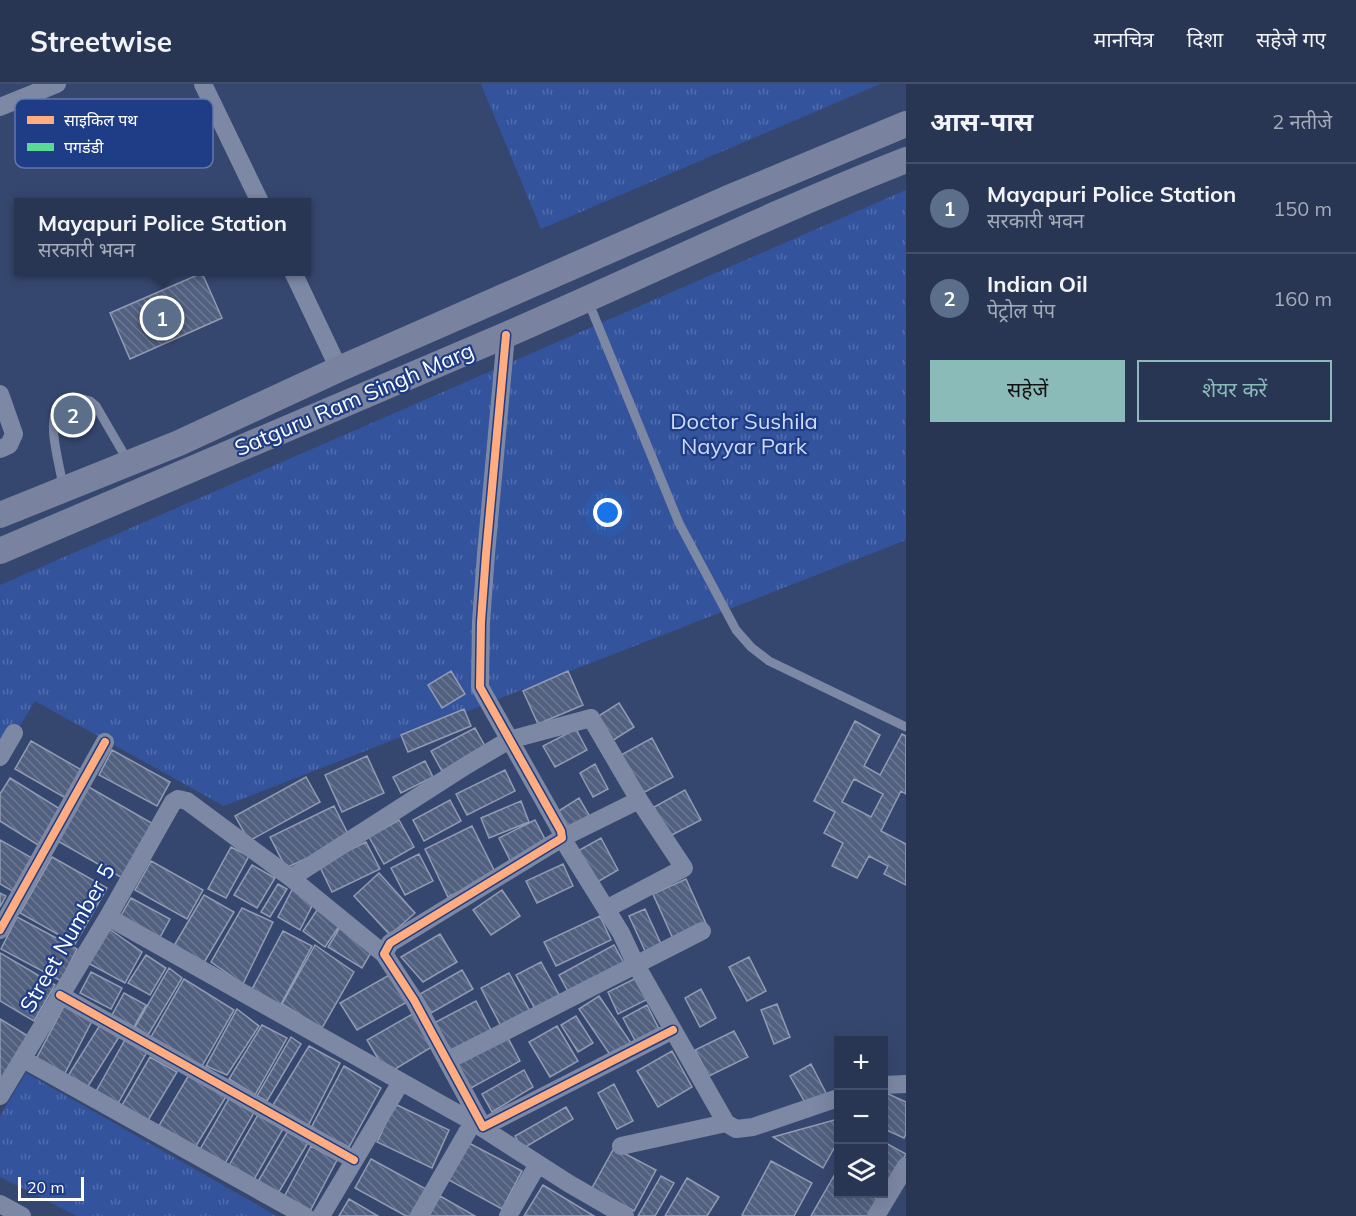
<!DOCTYPE html>
<html lang="hi">
<head>
<meta charset="utf-8">
<style>
	body { margin:0; font-family:Mulish,"Noto Sans Devanagari",sans-serif; background:#34405d; color:#f1f3f6 }
	.controls { position:absolute; right:18px; bottom:18px; display:grid; overflow:hidden; border-radius:0px; box-shadow:0 6px 24px #0002 }
	.controls button { width:54px; height:54px; display:grid; place-items:center; padding:0; border:0; border-bottom:2px solid #44506a; background:#283553; color:#f1f3f6; font:30px sans-serif }
	.scale { position:absolute; left:18px; bottom:15px; width:66px; box-sizing:border-box; padding-left:6px; border:3px solid #fff; border-top:0; font-size:16px; line-height:21px; white-space:nowrap; color:#fff; -webkit-text-stroke:4px #1f3d86; paint-order:stroke }
	.you { position:absolute; left:608px; top:429px; width:21px; height:21px; margin:-15px; border:4px solid #fff; border-radius:50%; background:#1a73e8; box-shadow:0 0 0 9px #1a73e833 }
	.badge { display:grid; place-items:center; width:39px; height:39px; border-radius:50%; background:#8bbbb9; color:#fff; font-size:20px; font-weight:700 }
	.pin { position:absolute; translate:-50% -50%; border:3px solid #fff; box-shadow:0 2px 6px #0006 }
	.popup { position:absolute; left:14px; top:114px; width:297px; height:78px; box-sizing:border-box; display:grid; place-content:center; border-radius:0px; background:#283553; filter:drop-shadow(0 2px 4px #0005); font-size:20px; white-space:nowrap; color:#a5abb8 }
	.popup b { font-size:22px; color:#f1f3f6 }
	.popup::after { content:''; position:absolute; left:50%; top:100%; margin-left:-12px; border:12px solid transparent; border-top-color:#283553 }
	.list { margin:0; padding:0; list-style:none }
	h2 { display:flex; justify-content:space-between; align-items:center; height:78px; margin:0; padding:0 24px; font-size:26px }
	h2 small { font-size:20px; font-weight:400; color:#a5abb8 }
	.list li { display:grid; grid-template-columns:39px 1fr auto; gap:18px; align-items:center; box-sizing:border-box; height:90px; padding:0 24px; border-top:2px solid #44506a }
	.list b { display:block; font-size:22px; white-space:nowrap }
	.list p { margin:0; font-size:20px; white-space:nowrap; color:#a5abb8 }
	.list em { font-size:20px; font-style:normal; color:#a5abb8 }
	.actions { display:flex; gap:12px; padding:18px 24px }
	.actions a { flex:1; padding:14px 0; border:2px solid #8bbbb9; border-radius:0px; text-align:center; font-size:21px; color:#8bbbb9 }
	.actions .main { background:#8bbbb9; color:#111 }
	.icon { flex:none; width:33px; height:33px; fill:none; stroke:currentColor; stroke-width:2; stroke-linecap:round; stroke-linejoin:round }
	.map { position:relative; flex:none; width:906px; height:1132px; overflow:hidden }
	header { display:flex; align-items:center; gap:36px; box-sizing:border-box; height:84px; padding:0 30px; background:#283553; border-bottom:2px solid #44506a }
	header strong { font-size:28px }
	nav { display:flex; gap:33px; margin-inline-start:auto; font-size:21px }
	main { display:flex }
	aside { flex:1; background:#283553 }
	.map>svg:first-child { display:block }
</style>
</head>
<body>
<header>
<strong>Streetwise</strong>
<nav><a>मानचित्र</a><a>दिशा</a><a>सहेजे गए</a></nav>
</header>
<main>
<div class="map">
<svg width="906" height="1132" viewBox="0 0 906 1132">
	<defs>
		<pattern id="park-tufts" width="24" height="20" patternUnits="userSpaceOnUse" patternTransform="scale(1.5)"><rect width="24" height="20" fill="#33539d"/><path d="M3 7l-1-3M5 7V3M7 7l1-3M15 17l-1-3M17 17v-4M19 17l1-3" fill="none" stroke="#526dac"/></pattern>
		<pattern id="building-back-hatch" width="6" height="6" patternUnits="userSpaceOnUse" patternTransform="scale(1.5)"><rect width="6" height="6" fill="#526080"/><path d="M-1 5l2 2M0 0l6 6M5-1l2 2" fill="none" stroke="#6c7893"/></pattern>
	</defs>
	<rect width="100%" height="100%" fill="#36476f"/>
	<path fill="url(#park-tufts)" d="M481 0H880L541 145Z
		M906 106V456L224 722 35 617 0 675V501Z
		M26 989 277 1132H77L0 1093V1032Z"/>
	<path fill="url(#building-back-hatch)" stroke="#919bb3" stroke-width="1.5" fill-rule="evenodd" d="M202 189 222 234 130 275 110 229Z
		M451 587 465 610 442 624 428 601Z
		M568 587 583 621 538 640 523 607Z
		M619 619 634 643 612 657 597 633Z
		M464 625 471 642 408 668 401 651Z
		M855 637 880 651 864 682 880 691 902 650 906 652V710L901 707 881 747 906 760V801L884 790 888 782 869 772 857 794 832 782 843 759 824 749 835 728 814 717ZM854 695 883 710 871 733 842 718Z
		M475 644 486 664 442 687 431 667Z
		M576 645 587 666 555 683 543 662Z
		M652 654 673 693 641 710 621 671Z
		M31 657 85 688 69 716 15 685Z
		M112 666 170 698 157 722 99 691Z
		M367 672 384 709 342 728 325 691Z
		M425 677 433 693 401 709 393 693Z
		M595 680 608 705 593 713 580 689Z
		M505 686 515 707 467 731 456 710Z
		M306 693 320 718 249 757 235 732Z
		M10 694 60 725 38 761 0 737V710Z
		M87 702 155 741 124 795 56 756Z
		M685 706 701 736 670 752 654 723Z
		M579 714 592 736 570 749 557 728Z
		M450 716 461 737 424 757 413 736Z
		M521 717 529 738 489 754 481 734Z
		M334 722 350 754 286 784 270 753Z
		M399 736 414 763 384 780 369 753Z
		M535 736 547 759 511 778 499 754Z
		M472 742 496 790 448 813 425 765Z
		M601 754 618 786 594 800 576 768Z
		M0 756 32 774 14 808 0 800Z
		M366 758 380 785 332 808 319 781Z
		M231 763 249 772 226 814 208 805Z
		M419 770 433 797 405 811 391 784Z
		M52 773 107 804 75 860 20 829Z
		M151 777 203 806 187 835 135 806Z
		M563 780 573 802 537 819 526 797Z
		M252 781 275 794 257 824 234 811Z
		M379 789 415 829 390 851 354 812Z
		M686 795 707 842 674 857 653 810Z
		M278 800 287 805 270 833 261 828Z
		M293 804 313 820 300 846 278 833Z
		M502 806 520 832 491 851 473 826Z
		M0 809 6 812 0 823Z
		M204 811 234 828 202 882 172 865Z
		M131 814 170 835 158 857 119 835Z
		M319 823 342 838 325 863 303 847Z
		M242 824 273 838 243 900 211 878Z
		M645 825 662 862 646 869 629 832Z
		M600 832 611 856 556 882 544 858Z
		M17 833 77 865 61 897 1 865Z
		M342 840 372 867 362 884 328 863Z
		M108 844 142 868 125 899 86 878Z
		M283 847 312 862 280 922 251 907Z
		M440 850 457 878 423 898 401 873Z
		M315 861 354 888 322 944 282 920Z
		M614 861 625 881 570 911 559 891Z
		M0 869 55 901 34 937 0 917Z
		M146 871 166 884 150 911 128 899Z
		M749 873 766 907 747 917 729 883Z
		M541 878 562 916 538 930 516 891Z
		M169 884 182 894 148 951 135 943Z
		M462 886 473 905 431 929 420 910Z
		M91 888 122 904 111 925 80 909Z
		M509 889 532 931 503 946 481 904Z
		M391 890 407 918 357 946 340 919Z
		M638 893 648 915 618 930 608 908Z
		M184 895 234 926 202 982 151 953Z
		M701 905 716 934 700 943 685 914Z
		M124 909 146 921 134 943 112 931Z
		M599 912 633 962 613 975 579 925Z
		M476 917 492 948 450 970 434 939Z
		M65 920 93 935 63 993 34 979Z
		M777 920 790 953 774 960 761 926Z
		M647 921 661 949 638 962 623 934Z
		M237 925 259 942 227 991 206 982Z
		M416 928 435 961 387 990 367 956Z
		M576 932 593 959 578 968 561 941Z
		M0 935 28 952 0 998Z
		M100 941 119 953 85 1007 66 995Z
		M262 941 287 954 255 1011 229 995Z
		M557 942 578 977 550 993 529 958Z
		M734 947 748 973 709 992 695 966Z
		M507 952 520 977 471 1004 457 980Z
		M291 953 301 960 267 1017 257 1012Z
		M126 954 148 966 116 1023 94 1011Z
		M309 962 340 979 308 1042 273 1021Z
		M672 967 692 1003 658 1023 637 987Z
		M150 973 177 988 147 1038 121 1023Z
		M811 980 827 1011 807 1022 790 992Z
		M344 982 381 1004 349 1063 311 1044Z
		M524 986 533 1003 492 1028 482 1010Z
		M190 989 227 1011 193 1067 157 1045Z
		M614 1000 633 1037 617 1045 598 1009Z
		M884 1008 906 1018V1050L904 1054 884 1045Z
		M231 1011 256 1025 223 1083 198 1069Z
		M395 1020 449 1046 432 1084 377 1058Z
		M566 1023 573 1035 522 1065 515 1052Z
		M259 1029 284 1043 252 1099 227 1085Z
		M838 1035V1057L823 1084 773 1053Z
		M289 1045 309 1057 276 1113 256 1101Z
		M467 1058 522 1087 502 1125 447 1095Z
		M884 1058 906 1070 885 1108 884 1107Z
		M311 1062 337 1076 309 1129 283 1115Z
		M614 1064 656 1086 634 1127 592 1104Z
		M371 1075 426 1105 411 1132H406L355 1104Z
		M771 1077 812 1099 794 1132H743L742 1131Z
		M835 1090 838 1092V1110H868L884 1119 877 1132H811Z
		M661 1092 674 1099 655 1132H638Z
		M687 1094 719 1113 707 1132H665Z
		M543 1101 594 1132H524Z
		M440 1112 475 1132H429Z
		M349 1115 378 1132H339Z"/>
	<g fill="none" stroke-linecap="round" stroke-linejoin="round">
		<path stroke="#7d88a5" stroke-width="9" d="M588 217 679 439 736 546 751 563 769 577 906 643
			M63 403C61 386 48 343 56 329 60 320 70 317 79 314L90 317 96 322 128 377"/>
		<path stroke="#7d88a5" stroke-width="18" d="M203 0 260 118
			M0 23 57 0
			M293 188 339 285
			M506 251 486 470 481 538 480 603 561 747 562 754 390 859 384 870 414 916 483 1043 673 946
			M0 310 14 350 9 361 0 365
			M0 673 14 649
			M639 716 562 754 621 849 636 881 726 1039 736 1045 753 1043 838 1014
			M291 794 384 870
			M108 833 473 1038 568 1099 625 1132
			M0 846 105 658
			M60 911 354 1076
			M23 975 305 1132
			M447 977 702 847
			M884 1001 906 1000
			M0 1012 108 833 173 718 178 715 187 717 291 794 467 681 509 656 591 634 639 716 684 784 606 825
			M621 1062 726 1039
			M0 1120 22 1132
			M321 1132 401 998
			M419 1132 473 1038
			M508 1132 538 1080
			M876 1132 906 1082"/>
		<path stroke="#7983a0" stroke-width="26" d="M0 431 179 359 339 285 731 113 906 40
			M0 467C168 394 338 324 506 251 640 193 771 129 906 76"/>
		<g stroke="#1f3d86" stroke-width="11">
			<path id="cycleway" d="M506 251 486 470 481 538 480 603 561 747 562 754 390 859 384 870 414 916 483 1043 673 946
				M0 846 105 658
				M60 911 354 1076"/>
		</g>
		<use href="#cycleway" stroke="#ffac80" stroke-width="8"/>
	</g>
	<g text-anchor="middle" dominant-baseline="central" stroke-width="4.5" stroke-linejoin="round" paint-order="stroke">
		<g font-size="22" fill="#fff" stroke="#1f3d86">
			<text transform="translate(354 315) rotate(-23)">Satguru Ram Singh Marg</text>
			<text transform="translate(67 854) rotate(-60)">Street Number 5</text>
		</g>
		<g font-size="22" fill="#cddaf8" stroke="#1f3d86">
			<text x="744" y="337">Doctor Sushila<tspan x="744" dy="25">Nayyar Park</tspan></text>
		</g>
	</g>
	<rect x="15" y="15" width="198" height="69" rx="9" fill="#1f3d86" stroke="#6277aa" stroke-width="1.5"/>
	<rect x="27" y="32" width="27" height="8" fill="#ffac80"/>
	<rect x="27" y="59" width="27" height="8" fill="#5adb95"/>
	<g font-size="16" fill="#fff">
		<text x="64" y="42">साइकिल पथ</text>
		<text x="64" y="69">पगडंडी</text>
	</g>
</svg>
<div class="controls">
<button>+</button>
<button>−</button>
<button><svg class="icon" aria-label="layers" viewBox="0 0 24 24"><path d="M12 4l9 5-9 5-9-5zM3 14l9 5 9-5"/></svg></button>
</div>
<div class="scale">20 m</div>
<div class="you"></div>
<div class="pin badge" style="left:162px;top:234px;background:#5c6f8a">1</div>
<div class="popup"><b>Mayapuri Police Station</b>सरकारी भवन</div>
<div class="pin badge" style="left:73px;top:331px;background:#5c6f8a">2</div>
</div>
<aside>
<h2>आस-पास<small>2 नतीजे</small></h2>
<ul class="list">
<li><span class="badge" style="background:#5c6f8a">1</span><div><b>Mayapuri Police Station</b><p>सरकारी भवन</p></div><em>150 m</em></li>
<li><span class="badge" style="background:#5c6f8a">2</span><div><b>Indian Oil</b><p>पेट्रोल पंप</p></div><em>160 m</em></li>
</ul>
<div class="actions"><a class="main">सहेजें</a><a>शेयर करें</a></div>
</aside>
</main>
</body>
</html>
